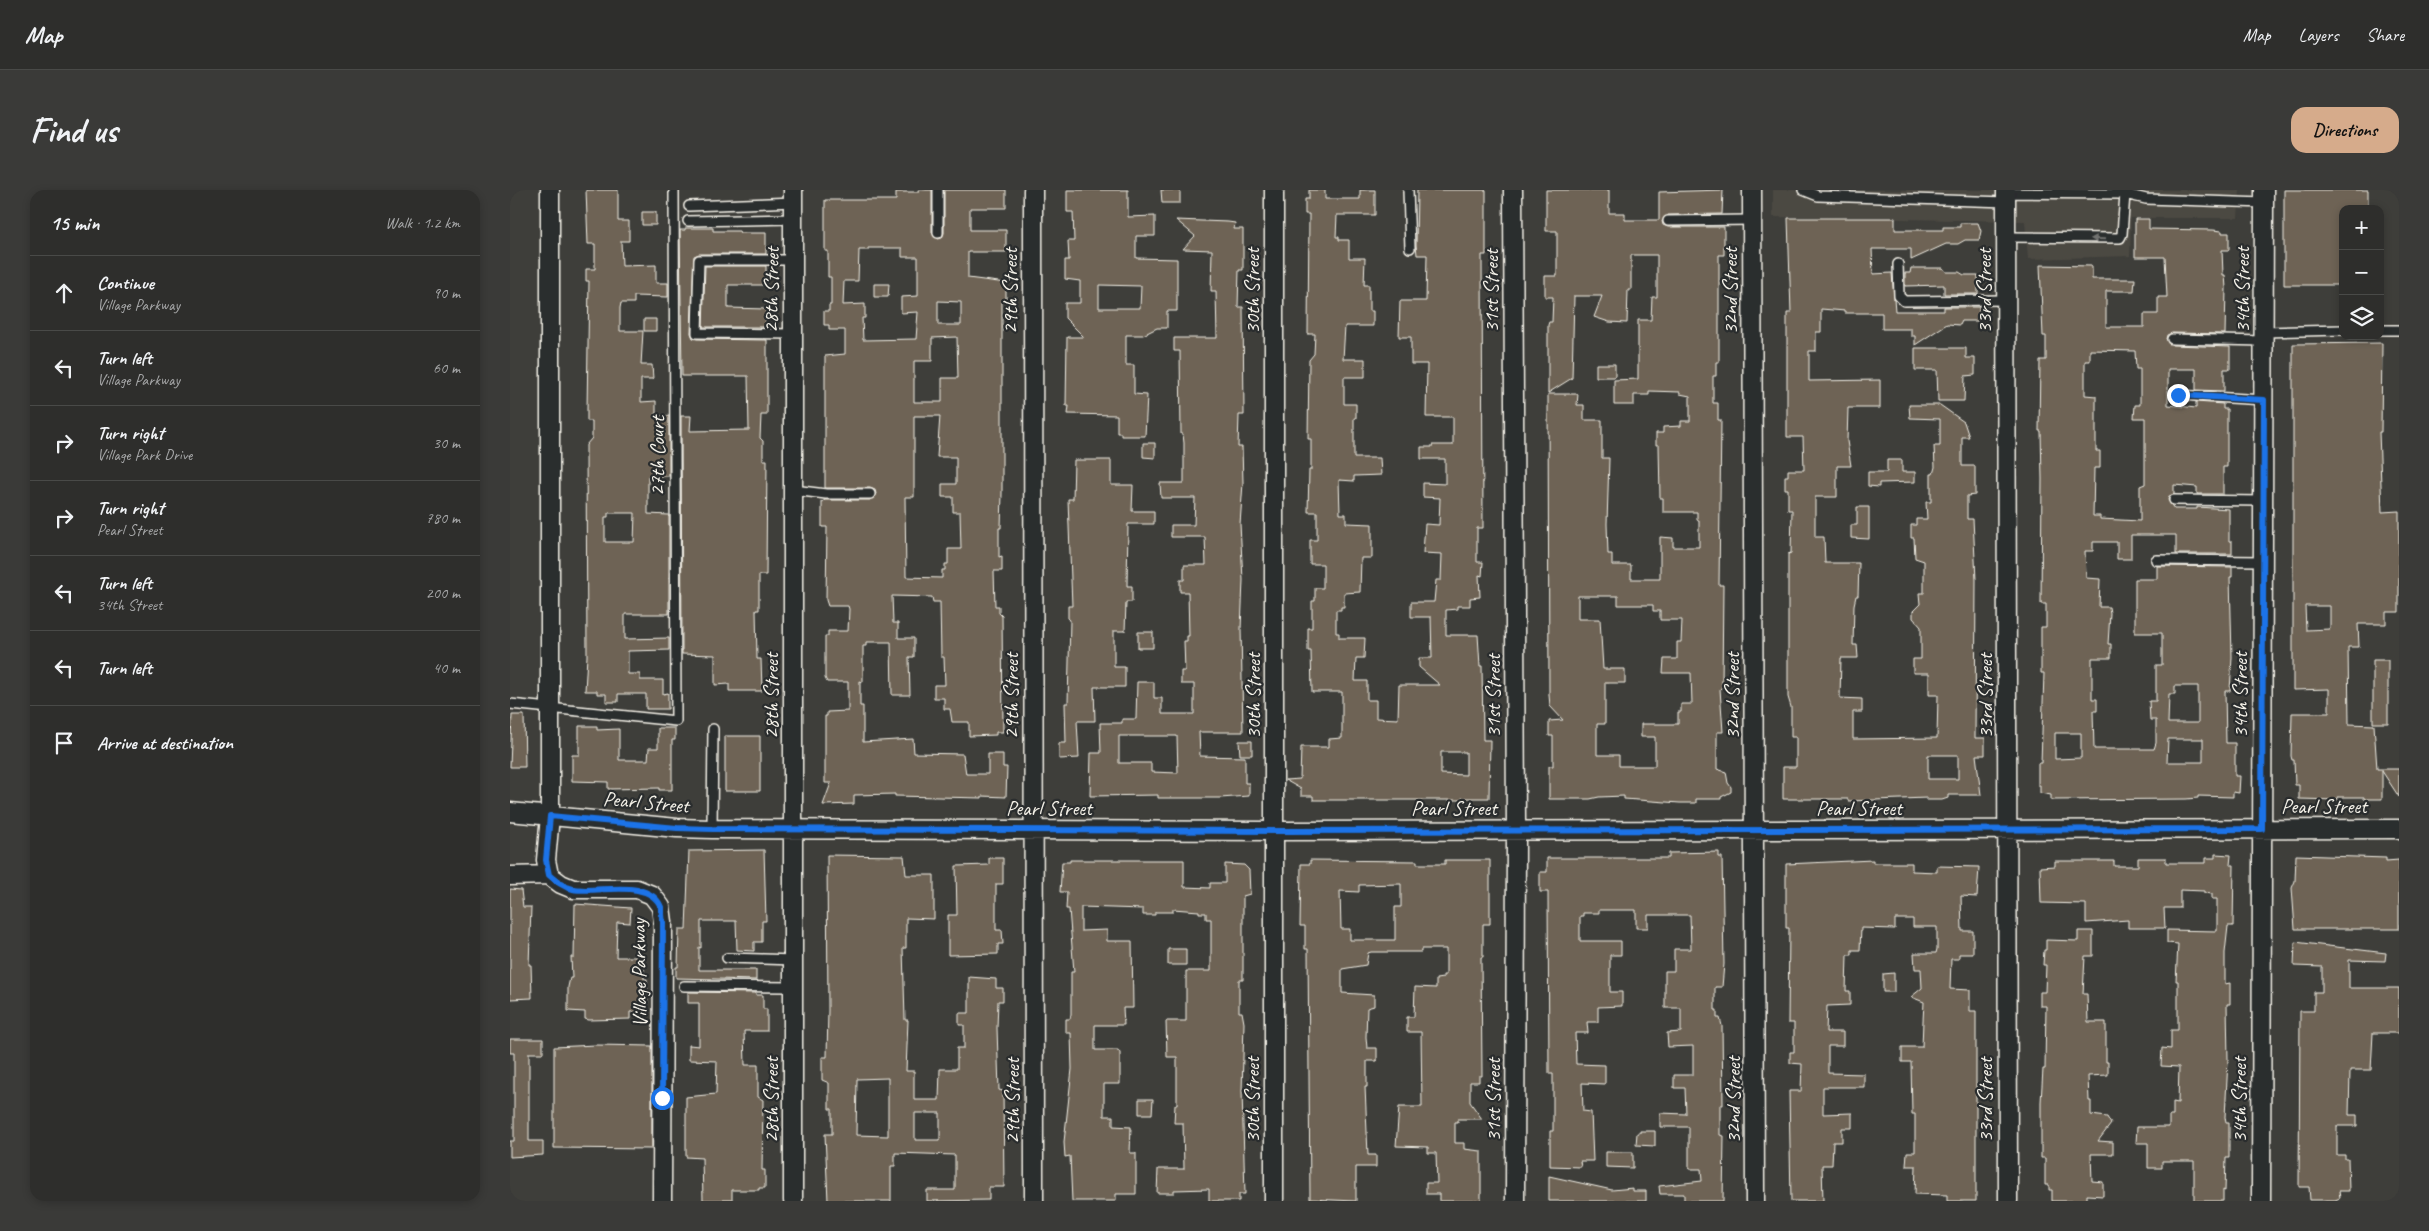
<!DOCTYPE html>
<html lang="en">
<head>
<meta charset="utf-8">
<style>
	body { margin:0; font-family:Caveat,sans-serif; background:#3a3a38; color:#f1f3f6 }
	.controls { position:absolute; right:15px; top:15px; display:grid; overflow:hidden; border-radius:10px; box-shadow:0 2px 8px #0003 }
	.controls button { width:45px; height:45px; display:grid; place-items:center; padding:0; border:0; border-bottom:1px solid #494a48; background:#2e2e2c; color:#f1f3f6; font:25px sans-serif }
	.stop { position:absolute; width:15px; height:15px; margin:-11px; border:4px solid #1a73e8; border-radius:50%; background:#fff }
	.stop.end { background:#1a73e8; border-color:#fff; box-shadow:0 1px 5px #0008 }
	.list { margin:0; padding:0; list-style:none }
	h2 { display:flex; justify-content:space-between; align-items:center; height:65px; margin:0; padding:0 20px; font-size:21px }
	h2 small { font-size:16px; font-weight:400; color:#a7a8a9 }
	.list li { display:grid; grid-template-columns:32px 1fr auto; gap:15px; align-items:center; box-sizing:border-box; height:75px; padding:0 20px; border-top:1px solid #494a48 }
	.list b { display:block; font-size:19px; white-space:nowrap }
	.list p { margin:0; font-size:16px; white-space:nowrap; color:#a7a8a9 }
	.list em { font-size:16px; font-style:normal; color:#a7a8a9 }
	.icon { flex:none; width:28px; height:28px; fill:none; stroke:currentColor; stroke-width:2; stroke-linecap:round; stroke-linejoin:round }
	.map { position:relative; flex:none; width:1889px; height:1011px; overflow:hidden; border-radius:15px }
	header { display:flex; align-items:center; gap:30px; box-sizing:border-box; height:70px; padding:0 25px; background:#2e2e2c; border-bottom:1px solid #494a48 }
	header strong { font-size:24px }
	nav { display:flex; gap:28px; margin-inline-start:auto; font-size:18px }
	.intro { display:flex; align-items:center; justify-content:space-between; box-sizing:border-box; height:120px; padding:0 30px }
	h1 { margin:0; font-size:35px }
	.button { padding:12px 22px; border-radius:15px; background:#d6ab8b; color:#111; font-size:18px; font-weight:700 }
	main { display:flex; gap:30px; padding:0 30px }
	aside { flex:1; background:#2e2e2c; border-radius:15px; box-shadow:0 2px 8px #0003 }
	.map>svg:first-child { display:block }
</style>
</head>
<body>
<header>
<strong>Map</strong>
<nav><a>Map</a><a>Layers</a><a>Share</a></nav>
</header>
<div class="intro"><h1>Find us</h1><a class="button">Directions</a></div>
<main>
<aside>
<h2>15 min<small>Walk · 1.2 km</small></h2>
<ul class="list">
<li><svg class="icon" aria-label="ahead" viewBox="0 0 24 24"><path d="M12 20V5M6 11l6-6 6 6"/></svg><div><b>Continue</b><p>Village Parkway</p></div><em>90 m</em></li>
<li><svg class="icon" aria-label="left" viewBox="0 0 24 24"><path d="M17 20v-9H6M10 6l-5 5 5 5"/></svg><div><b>Turn left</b><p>Village Parkway</p></div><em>60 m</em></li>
<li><svg class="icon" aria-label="right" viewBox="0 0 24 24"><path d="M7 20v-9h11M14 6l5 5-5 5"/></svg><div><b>Turn right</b><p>Village Park Drive</p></div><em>30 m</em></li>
<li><svg class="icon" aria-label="right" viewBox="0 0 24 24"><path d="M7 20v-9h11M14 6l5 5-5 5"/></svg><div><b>Turn right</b><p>Pearl Street</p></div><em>780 m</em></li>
<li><svg class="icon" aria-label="left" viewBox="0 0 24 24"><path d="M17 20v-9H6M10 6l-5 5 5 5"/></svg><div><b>Turn left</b><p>34th Street</p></div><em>200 m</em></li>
<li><svg class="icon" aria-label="left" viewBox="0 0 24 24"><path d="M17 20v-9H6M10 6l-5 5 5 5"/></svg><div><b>Turn left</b></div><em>40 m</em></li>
<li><svg class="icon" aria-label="arrive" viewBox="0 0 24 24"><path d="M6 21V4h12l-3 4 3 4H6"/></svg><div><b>Arrive at destination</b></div></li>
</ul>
</aside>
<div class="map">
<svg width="1889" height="1011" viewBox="0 0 1889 1011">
	<rect width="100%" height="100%" fill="#3e3e3a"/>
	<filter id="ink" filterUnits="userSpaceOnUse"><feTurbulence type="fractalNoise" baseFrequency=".02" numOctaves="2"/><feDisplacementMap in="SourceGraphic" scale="10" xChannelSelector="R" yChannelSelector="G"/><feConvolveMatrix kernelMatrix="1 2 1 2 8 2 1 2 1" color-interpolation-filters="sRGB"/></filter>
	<g filter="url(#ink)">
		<path fill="#4c4942" d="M1263 0H1730L1728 28H1621L1620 66 1518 69 1515 31 1263 27Z"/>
		<path fill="#6e6455" stroke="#f4f1e8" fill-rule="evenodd" d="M76 0H108V31H119V51H111L112 76 146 75V93H158V107L124 106V113H111L110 118V141H133L131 175H142L143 189H131V212L146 211V226H159V286H138V324L159 325V424H115V449L159 448V460L118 461V484H130V490H153V504L158 503V519H136V504H108V512H96V504H87V501H75L77 466 76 255 82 248V231H77V220L79 91H76V79H85V54H78ZM98 323H125L124 352H95V327H98Z
			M408 0H422V43L428 49 432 48 434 43V0H496V18H460V40H496V62H458V88L496 93V112H492V303L491 338H489V367L492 366V381H484L485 416H489V423L492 426 493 542H486V545L459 546V532H442L440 519H434V508H424V495H435L434 467H431L430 412H423L422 407 382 406 383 433H388V448H404V467H399L400 505H382L381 452H356V456H353V492L350 491V516H353V552L403 549 404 563 453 564 456 584H478V564H493V577H497L496 607 472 606V608L385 606V604L344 605V614L313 615 321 593H315V526H317V522L338 521V492H317L315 488V446H318V441H338L339 419 338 416H318L316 410 317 337H312V312L315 310H360L366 304 365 300 360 298H315V166L335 164V140H319V135H314V121H319V115H321V87H318V61H315V10H386V2H408ZM358 58H392V67H408V106L391 107V123L408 122 406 149 353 150 352 128H355V114L333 115 334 91H348L349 60H358ZM428 111 451 112V135H428ZM447 147 448 188H432V212H404V171H422V148ZM404 226H430L427 267H446V294H432V307H443V322H450L451 359H438V374H435V380H432V388L396 387 395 307H404Z
			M557 0H618V27L645 26V46H626V68L667 69V121H657V138H647L633 145H616V175H624V204L637 205 635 246H611V243H607V225L558 224 559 216H556L557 147H574L555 128V113H570V91L555 89V70H559L558 51H564L563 22H557ZM589 95 631 96 630 118H589Z
			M651 0H670V13H652Z
			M799 0H815V9H850V0H865V25H827L826 47H829V50H839V68H855L854 95H859V121H863V136H835L833 169H855V187H834V214H846V228H844V268H870L871 285 844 286V291L829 290 830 324H836V333L862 334V368H851L850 402 834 403V417H831V420H826V443H829V448H855L854 468H846L845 491H857V510H866V528L888 529 889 495H930L909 477V468H922L921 427H901V412H924L926 390H931L932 364 913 363 915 334 929 335 930 308 913 307V293L935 294V269H911V257H922V255H943V227H916L917 174H901V147H889L890 111H916L917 65H907L906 55 907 0H976V65H972L973 338H967V372H973L972 386 969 385 970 407 960 408V416H947V419L936 420V445H968L970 476H972L973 550H980L979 608H952V610H803V606H791V599L775 590 790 589 791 557H819V549L832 548V502H802L801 461H798V438H802V411H805V398H813V374H800V350H807V322H798L799 280H801V249H798L799 170 804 164 805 144H798L799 24H795V9H799ZM931 562H956V585L931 584Z
			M1036 0H1099V23H1115V30H1149V2L1213 0 1212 24 1158 25 1152 31 1153 35 1158 37H1214V65H1209V172H1206V186H1203V213H1208V230H1211L1209 395H1213L1212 497 1210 499 1213 542H1207V579L1216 582 1218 593 1221 597V602L1211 607V609H1186V613H1170L1114 609V606L1089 607 1080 609H1039V576H1043V546H1039V531L1053 530 1040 516 1039 505 1038 204H1068L1067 215H1074V230H1092V268H1099L1097 334 1098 364H1102V375H1121V389H1150V347L1163 348V357H1189V330H1187V322H1153V308H1150L1149 255H1146V243H1153V237L1171 236V231H1180V206L1170 204V202L1139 201V205H1124V215H1104V190L1128 189V130H1141L1142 107H1147V65H1121V100H1118L1117 133 1099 132 1084 127 1092 106H1064L1062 188 1038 203V135L1039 132H1042L1043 107H1035V86H1047V41H1036ZM1068 406H1108V415H1143V421H1150V430H1172L1171 452H1167V469H1154L1153 483H1181L1182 514H1171V522H1168V534H1131V547H1145V576H1109V565H1087V534H1095V493H1115V479H1093L1090 429H1068Z
			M1774 0H1858V19H1833V95H1774Z
			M132 22H146V35H132Z
			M1278 28H1385V40H1433V37H1450V33H1468L1471 41 1469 50H1455L1448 54H1436L1401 70V59H1362L1363 84 1382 83 1385 121H1434V117H1469V131H1452L1450 135 1437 134 1405 155V146H1401V139H1372V123H1335V121L1311 119V142H1306V161H1299V191L1370 190V218H1338L1337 251 1341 276H1327V307H1305V347H1314L1315 373H1349L1348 406H1346L1344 415 1343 455H1347L1348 468H1331L1330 508 1352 509V522H1343V549L1427 548 1428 505H1419V483H1403V469H1411V437L1403 428V421L1410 414 1409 403H1414V371L1405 368 1404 348H1401V335H1406V329H1417L1416 312H1421V284H1423L1425 277 1424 256H1430V229L1400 228 1399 215H1430L1454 232 1459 247H1452V276H1465V305L1457 306V329H1463L1466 390 1465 548H1475V565H1466L1471 605H1438V608L1432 610H1417V608L1338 611V609H1273V577H1286V547H1281V517L1278 507V364L1281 363 1282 320H1278V299H1275V286H1278V280H1294L1293 247H1277V123H1281ZM1418 565H1448V589H1418Z
			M1625 29H1639V39L1703 40 1712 41V43H1719V60H1712L1713 85H1715L1716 98 1715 144 1662 143 1657 145 1656 149 1662 155 1720 157V179H1714V201L1686 200V179H1658V215L1686 218V212L1713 214V219H1717V277H1713V304H1687V297L1664 295V304L1659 306 1658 310 1664 319H1687V317L1719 319V351H1722V364H1666V345H1621V369H1607V352H1583V361H1575L1576 388 1590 389 1589 417H1599L1600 423 1598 454H1601V468H1582V509H1587V521H1583L1584 559H1644L1646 553V530H1640L1639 511H1646V475H1652V443H1625V389H1647V376L1722 377V387H1720L1722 467 1720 501H1715L1716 553H1725V586H1730L1729 603 1723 602V607L1688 606V608L1676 609 1541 610V605L1530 603V595H1528V573H1531L1534 483H1531V437H1536V414H1531L1532 289 1531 241H1529L1530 170H1536V146H1533L1530 75 1582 76V89H1625L1624 101H1596V137H1634V124H1648V107H1657L1655 67H1625ZM1580 160 1625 161 1626 179H1630V215H1625L1624 228H1635V294L1630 296V331L1590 329V326H1583L1584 278H1590V261H1586V206L1575 205V171H1580ZM1665 496H1688V533H1658L1659 504H1665ZM1545 543H1571V568L1545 569ZM1658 549H1693V572H1657Z
			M666 30 718 32 725 33 724 39H733V80H729L728 117H733L734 225H729L728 257H732L733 293 730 334 733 390 731 439 733 542H689L690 566 735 567V593H739V606L710 608H648V605L580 606 581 563H591L590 533H612V529H626L627 492H644V508H652V524H684V494H671V481H675L674 451H677V446H679L678 402H670V390H674V375H696L695 347H661V335H684L685 308H651L650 293H674V253L673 244H671L670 161H664V148H707L706 101H701L702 60 673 59 685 46ZM609 546H667L668 583 641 582V573H609Z
			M175 38H203V41H229L230 43H256V64H189L184 66 181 143 183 148 187 149 257 150V225H251L250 248 253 251V270H257L256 385H249V420H246L247 469H251L252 501H219V494L205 495V465L172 464 171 226H181L180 241 239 240 238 186H172L170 40H175Z
			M195 76H256V95H218V118L256 119V137H193Z
			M1401 78H1433L1436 82H1449L1454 85H1468V104H1434V95L1395 96V83H1400Z
			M364 94H379L378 107H364Z
			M134 129H146V141H134Z
			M1872 153 1871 242H1869L1872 322 1889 321V422H1876V434H1848L1849 457H1838L1839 534 1864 535 1867 579H1889V607L1872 581V609H1854V607H1827L1828 610 1789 609V595H1785L1784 570H1782L1781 566 1782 523H1819V499L1783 500V154ZM1795 416H1820V439L1796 440Z
			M1405 158H1456V168H1465V185L1455 186 1454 211H1428L1427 180H1405Z
			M1086 174H1105V187H1086Z
			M633 253H645V268L633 267Z
			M564 270H601V295H623L622 321H644V334H618L617 396H622V412H616L615 441H604V477H615V497H584L585 531H567L569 568 549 569V553H556L555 513H558L560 430 558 428V416H562L558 309H563Z
			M1377 270H1392V282H1405V292L1369 293V297L1358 296V282H1377Z
			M1347 317H1359V349L1341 348V335H1347Z
			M628 442H643V458H628Z
			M1863 470H1878V533H1863Z
			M2 525H14L15 577H0Z
			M69 536H87V540L109 539V570H138L139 558H148V538H165V550H162V600H149V598L98 599V592L62 591V565H69Z
			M215 546H250V601H215Z
			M729 551H742V565H730Z
			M254 660 256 731H252V752H244V761L227 760 226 731H191V758L189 757V780H246V790L166 788V777H168L169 739H176L179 661Z
			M1209 662V667H1212L1214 774 1212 797H1205V820H1207V828H1210L1212 836 1213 915H1210V945L1214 946 1213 1011H1174V1004H1150L1149 996 1192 991 1191 979H1179V937H1150V923L1176 924 1175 898H1164V885H1183V856L1158 857 1157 843 1171 842V818H1155V781H1164V759H1181L1180 725H1138V738H1126V720H1089V723H1073V726H1070V751H1111V765H1100V802H1112V816L1088 817V832H1077L1078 843H1065L1066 874 1095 875V894L1072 893 1073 921 1081 922 1083 971H1070L1071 977 1040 976V941H1043V884H1039L1038 702H1030V682H1037V668H1159V663Z
			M1705 664 1721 665 1720 675H1724L1723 736H1718L1715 763V794L1720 793V814H1717L1718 870 1715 927 1716 933H1719V968H1716L1715 1001 1713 1000V1011H1684V971H1652V978H1638V953H1626L1627 937H1659V926H1663V912L1668 913 1669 877 1651 876 1652 858 1661 859V840H1668V791H1666L1668 754 1657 753V740L1707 741V709H1702V704L1694 703V701L1670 700V718H1654L1655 738H1618V730L1576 733V714L1531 713 1530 677 1545 676V671H1604V676H1628V668H1656V673H1696V668H1705Z
			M317 665 394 666 396 685H424V729L396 728V758H393L395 830H398L396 881H404V910H429L430 879H447V858H454V835H449V823H459V787L486 789V798H493V811H488L487 838 489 900 493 901 494 997H479V1010L417 1011V1000H445V965L385 963V976H381V1011H318L315 944H322V919H319V893L312 890V867H317L318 820ZM378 888V946L346 945 347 889ZM405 923H430V950H405Z
			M1786 665 1876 668V671L1889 670V739H1785L1782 698 1785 691Z
			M479 668H493V694H486V740H492L493 754H488V764L438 765V725H447L446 676 479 675Z
			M560 670H674V697L700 698V693H715V674L734 675 739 680 740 704 733 706V790H729V822H732L734 833 732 901 735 1004H729V1011H699V999L664 1000V1003H647L648 979H674L673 933H664L665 915H667V867H657L656 831H676V781H701V729H696V723H689V721L663 719V722H645V725H633V719L571 717V741L597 740V751H622L623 818H613L614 835H585V860H608L610 863V894H594V926H603V936L621 937 620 963H626V1004H606V1011H562L560 966 555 967 554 952 562 879 561 843H556V829H560L561 824V782H564L559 719H556L557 702H550L552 672H560Z
			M800 670 907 671V674H935V670H980V734H973V767H971L972 886H969V892H960V912L972 929H948V932H945V953H954V959L971 961V1011H929V1004H916V993H927L926 963H918V957L886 956 889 917H912L911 842H897V827H904L905 797 926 798V789L933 788V785H936V759H911V762H861L858 763 856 775 832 779V803L864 805V816L857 818 856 847 857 858H867V871H857V897H855L858 965H866V977H846V1011L800 1009 798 759H795V736H790L791 674H800ZM891 694V717H885V750H840V739H831L830 701 849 702V695Z
			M1363 670V673H1402V681L1427 682V676L1469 677 1467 707 1451 706 1452 741H1463V764H1449V769H1441L1440 799 1460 800V821H1466V1011H1437V1005L1405 1004 1406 976H1396L1397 962H1405V924H1402L1401 872H1392V857H1412L1413 831 1414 812 1401 807 1412 798 1411 779H1405L1404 763H1426L1427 759V737H1403V729H1385V739L1351 738 1350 760H1342V765H1337L1336 801H1340V815L1317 816 1316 842H1333V856H1318V883L1354 884V897H1313V924L1342 923V938H1332V952H1323L1322 975H1312L1313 1011H1281L1279 901H1291L1292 874 1280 873V862H1284V833H1278L1279 738H1276V674Z
			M0 699 11 700 13 717H21L19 775H21L22 808 0 809Z
			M65 714 121 718 120 733 107 732 106 767H134V789H137L138 821 120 822V829L79 830 75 829V822L58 821V797L60 788H62L61 767H64Z
			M1568 741H1583V766H1575L1573 804H1577L1578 832H1596V872H1598V885L1578 886 1579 911H1581V925L1597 927 1601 934 1588 951 1603 952V964H1581L1582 991 1593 992V1006L1577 1005V1011H1542V1000H1539V995H1535V968H1531V912L1533 879H1535L1536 816H1530V802H1535L1536 775H1533L1534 760H1536V750L1568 751Z
			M1785 752 1876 763 1875 771 1839 770V798H1889V843H1863L1861 880H1840L1839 925H1847V936H1827V965H1835V969H1838L1839 1001H1829L1830 1008 1825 1010H1800L1799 997H1789L1790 821H1804V802H1812V777L1784 776Z
			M658 759H676V775H658Z
			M1384 783V802H1373V784Z
			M178 802 246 803V805H253V819H257V841H234L235 875H248V907L253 910 252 980H255V998H249V1000H222V1010H193L192 968 176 967V907L206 904 207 871 179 870V855L189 856V813H178Z
			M0 849H33V863H19V951H33V965L0 967V951H4V863H0Z
			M86 855 142 856V959L44 958V857Z
			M629 909H643L642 924H629Z
			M1130 941H1145V956L1126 955 1127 943H1130Z
			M1096 962H1123V978L1096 977Z
			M1039 986 1102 1000 1123 998V1001H1136V1011H1039Z"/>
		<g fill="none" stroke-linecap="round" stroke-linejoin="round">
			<g stroke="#f4f1e8" stroke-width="12">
				<path id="service" d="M428 0V43
					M898 0 900 58
					M1293 0 1308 6 1497 12
					M1496 3 1615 4 1636 9 1755 13
					M179 16 284 12
					M178 31 284 29
					M1158 31 1242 30
					M1497 47 1610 48 1612 44 1615 4
					M1388 74 1389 106 1394 111 1497 110
					M1870 140H1889
					M1754 142 1833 140
					M283 144 187 143 189 70H284
					M1662 149 1754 151
					M1668 205 1754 210
					M283 300 316 304H360
					M1664 310 1754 311
					M1646 370 1753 371
					M0 514 166 531 164 0
					M202 639 203 539
					M217 768 284 770
					M174 796 284 797"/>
			</g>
			<g stroke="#f4f1e8" stroke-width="21">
				<path id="minor" d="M523 0 524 1011
					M764 0V1011
					M1003 0 1006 640 1005 1011
					M1242 0 1245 1011
					M1496 0 1498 1011
					M0 622 167 638 202 639 766 641 1889 639
					M39 685 36 670 40 626V0
					M0 686 39 685 51 694 63 699H127L142 705 151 717 153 732 152 1011
					M283 1011V0
					M1751 1011 1754 0"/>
			</g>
			<use href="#service" stroke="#2a2d2e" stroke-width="9"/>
			<use href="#minor" stroke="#2a2d2e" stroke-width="18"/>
		</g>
		<defs><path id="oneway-solid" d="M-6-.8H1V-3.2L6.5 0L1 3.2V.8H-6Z" transform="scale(1.25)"/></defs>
		<use fill="#71726f" href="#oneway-solid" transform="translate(1588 49) rotate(-179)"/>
	</g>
	<g fill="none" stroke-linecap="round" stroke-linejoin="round" filter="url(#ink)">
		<path stroke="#1a73e8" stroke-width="6" d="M152 908 153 732C152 728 152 721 151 717 139 687 87 704 63 699 53 697 46 691 39 685L36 670 40 626 167 638 202 639 766 641 1752 639 1754 210 1668 205"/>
	</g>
	<g text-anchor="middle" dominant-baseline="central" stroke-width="4.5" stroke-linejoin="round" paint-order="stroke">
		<g font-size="21" fill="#f4f1e8" stroke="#2a2d2e">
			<text transform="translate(261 100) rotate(-89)">28th Street</text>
			<text transform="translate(1732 100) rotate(-90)">34th Street</text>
			<text transform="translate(500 101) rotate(-90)">29th Street</text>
			<text transform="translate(742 101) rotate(-90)">30th Street</text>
			<text transform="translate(981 101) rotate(-90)">31st Street</text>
			<text transform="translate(1220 101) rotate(-90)">32nd Street</text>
			<text transform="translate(1474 101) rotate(-90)">33rd Street</text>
			<text transform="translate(147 266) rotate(-90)">27th Court</text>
			<text transform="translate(1730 505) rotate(-90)">34th Street</text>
			<text transform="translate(261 506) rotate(-90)">28th Street</text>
			<text transform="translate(501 506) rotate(-90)">29th Street</text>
			<text transform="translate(743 506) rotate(-90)">30th Street</text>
			<text transform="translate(983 506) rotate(-90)">31st Street</text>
			<text transform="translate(1222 506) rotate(-90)">32nd Street</text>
			<text transform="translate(1475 506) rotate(-90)">33rd Street</text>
			<text transform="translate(136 612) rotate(5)">Pearl Street</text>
			<text x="1814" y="616">Pearl Street</text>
			<text x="539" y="618">Pearl Street</text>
			<text x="944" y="618">Pearl Street</text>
			<text x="1349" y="618">Pearl Street</text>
			<text transform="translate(129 783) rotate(-91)">Village Parkway</text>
			<text transform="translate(261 910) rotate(-90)">28th Street</text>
			<text transform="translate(742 910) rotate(-90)">30th Street</text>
			<text transform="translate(983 910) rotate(-90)">31st Street</text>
			<text transform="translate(1223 910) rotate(-90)">32nd Street</text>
			<text transform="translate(1475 910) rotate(-90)">33rd Street</text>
			<text transform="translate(1729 910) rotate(-90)">34th Street</text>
			<text transform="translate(502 911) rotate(-90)">29th Street</text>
		</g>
	</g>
</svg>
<div class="controls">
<button>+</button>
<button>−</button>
<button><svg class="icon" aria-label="layers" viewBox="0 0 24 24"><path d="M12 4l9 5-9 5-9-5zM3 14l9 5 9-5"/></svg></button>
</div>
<div class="stop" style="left:152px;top:908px"></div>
<div class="stop end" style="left:1668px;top:205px"></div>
</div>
</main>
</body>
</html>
